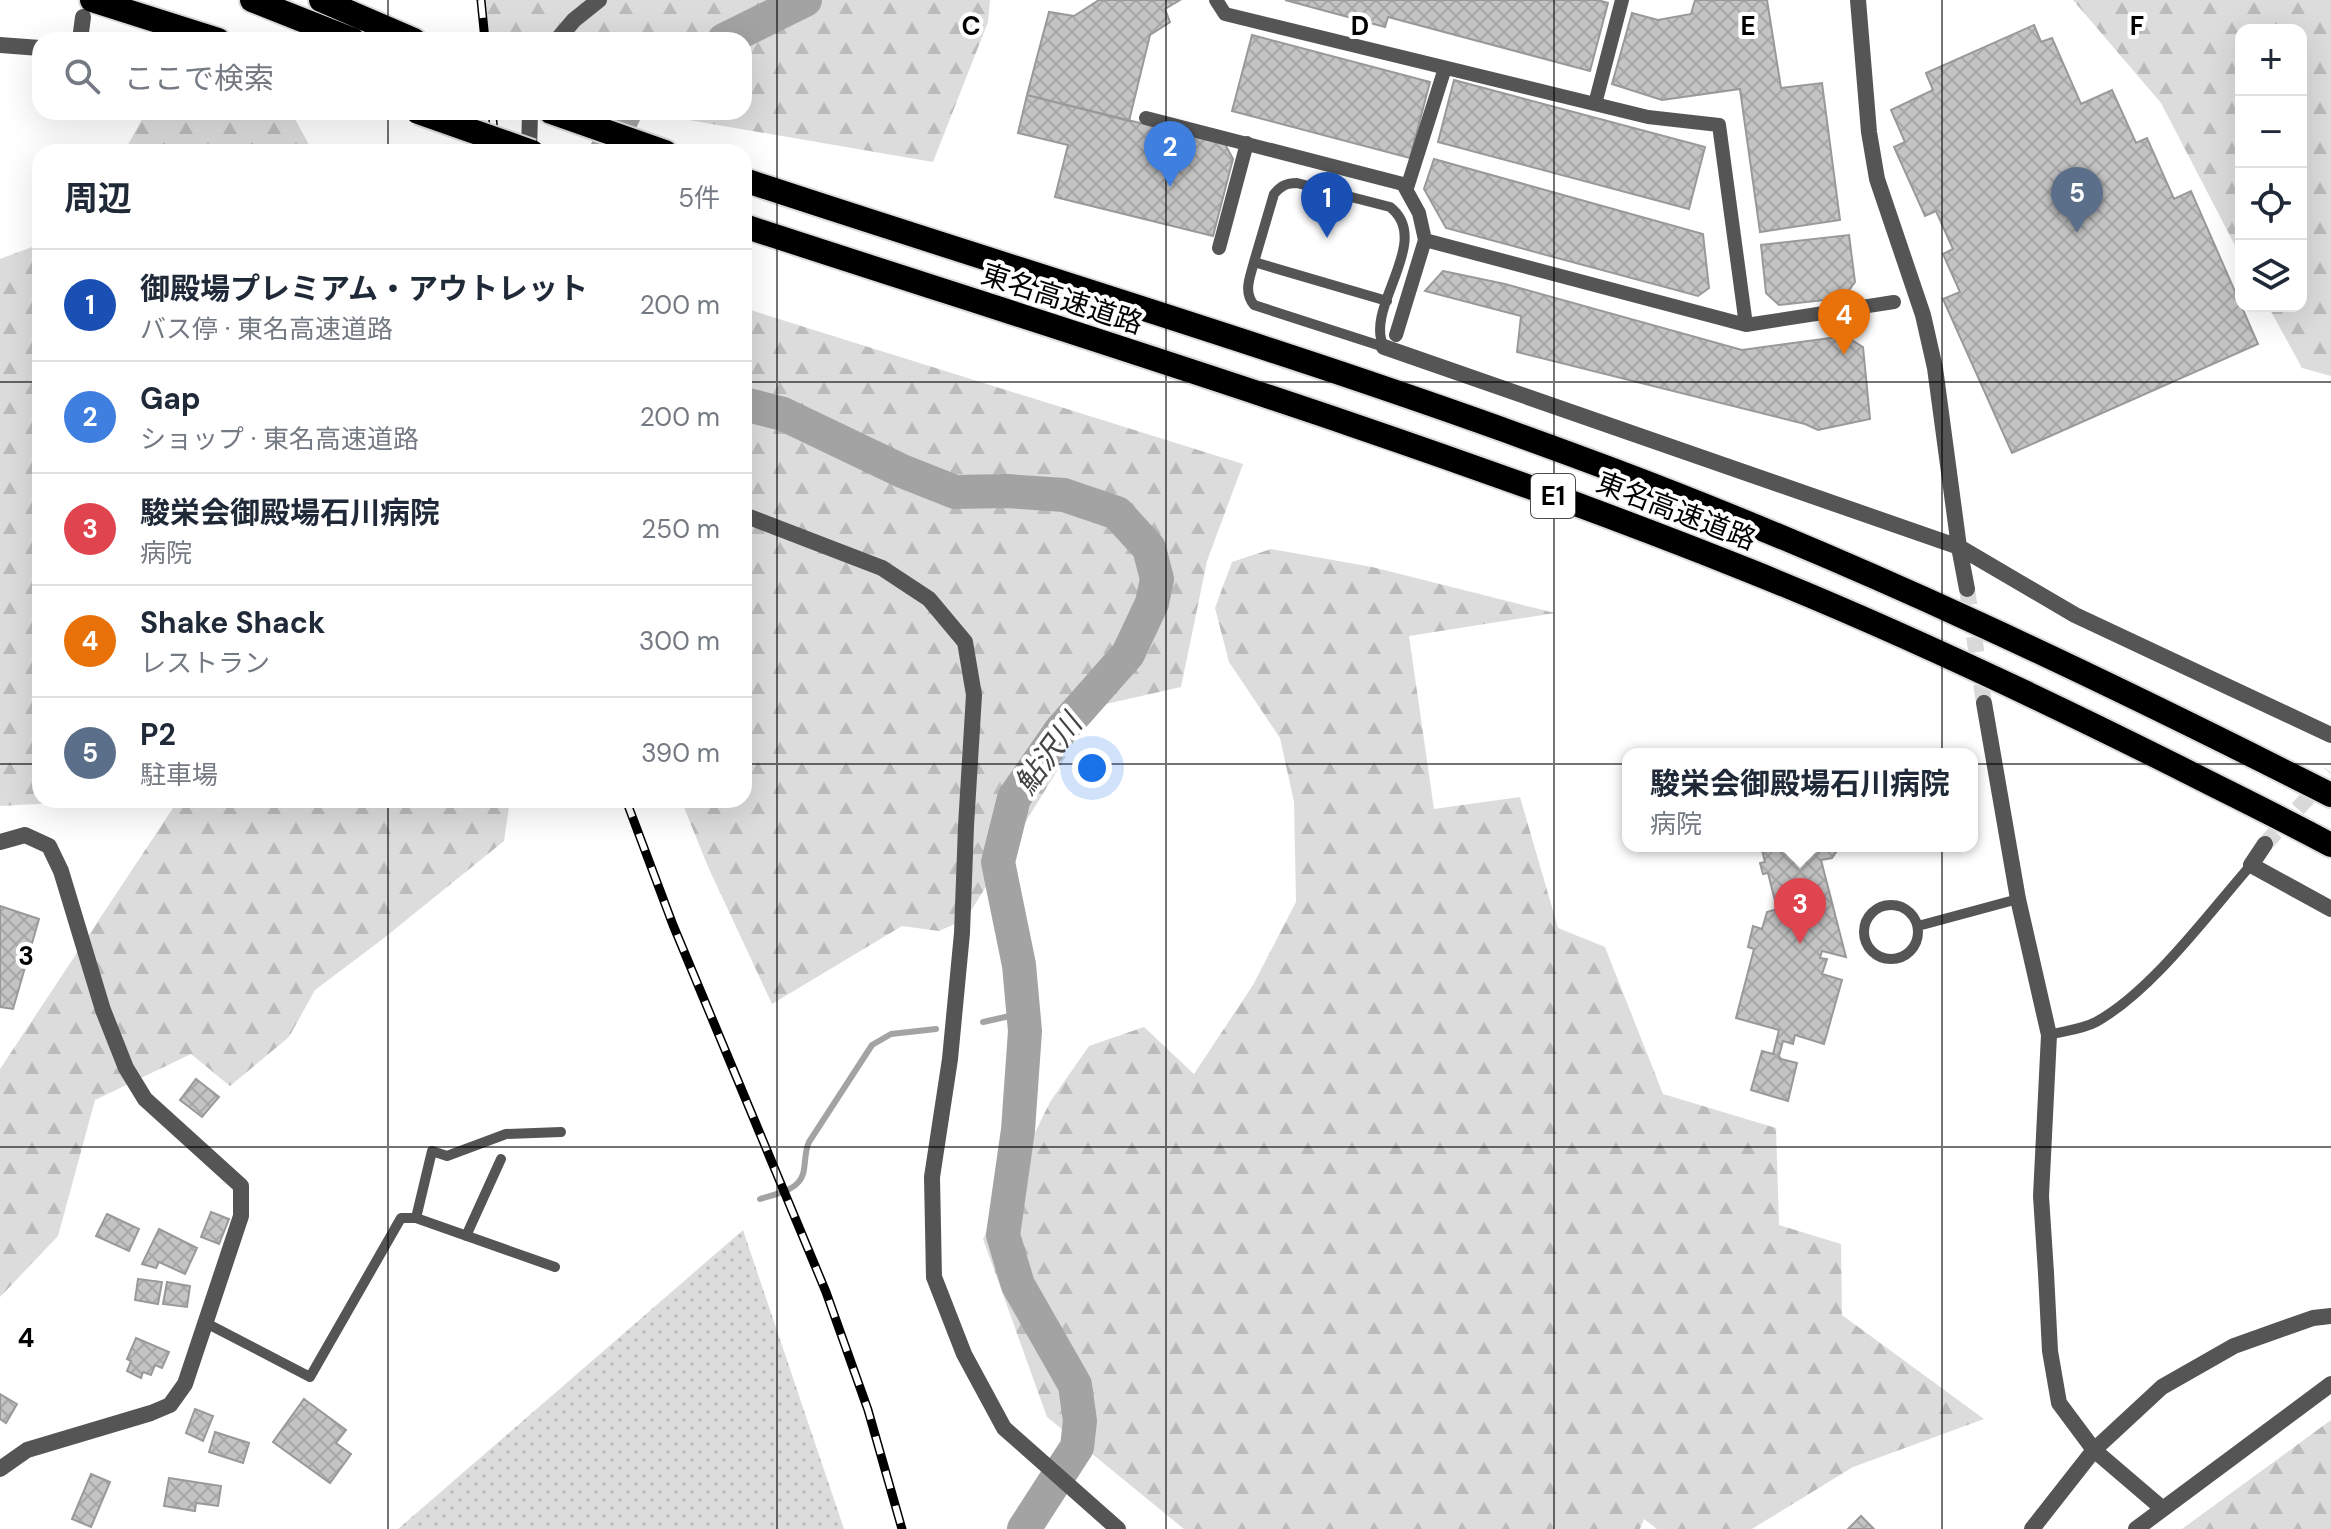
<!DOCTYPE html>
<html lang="ja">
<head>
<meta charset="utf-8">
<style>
	body { margin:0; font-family:"DM Sans","Noto Sans JP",sans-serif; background:#f2f2f3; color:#1f2937 }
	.controls { position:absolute; right:24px; top:24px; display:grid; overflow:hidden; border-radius:16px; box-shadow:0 8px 32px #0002 }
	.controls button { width:72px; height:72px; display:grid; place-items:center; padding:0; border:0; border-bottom:2px solid #e0e1e3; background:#fff; color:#1f2937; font:40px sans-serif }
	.you { position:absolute; left:1092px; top:768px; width:28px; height:28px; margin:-20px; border:6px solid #fff; border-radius:50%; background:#1a73e8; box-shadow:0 0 0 12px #1a73e833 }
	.badge { display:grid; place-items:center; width:52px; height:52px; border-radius:50%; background:#111827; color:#fff; font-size:26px; font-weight:700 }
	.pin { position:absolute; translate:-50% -66px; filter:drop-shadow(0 2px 4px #0008) }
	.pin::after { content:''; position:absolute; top:42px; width:28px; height:24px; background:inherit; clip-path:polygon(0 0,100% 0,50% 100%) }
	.popup { position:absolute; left:1622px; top:748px; width:356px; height:104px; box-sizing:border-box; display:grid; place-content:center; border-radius:16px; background:#fff; filter:drop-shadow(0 2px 6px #0005); font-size:26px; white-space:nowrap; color:#747a83 }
	.popup b { font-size:30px; color:#1f2937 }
	.popup::after { content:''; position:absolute; left:50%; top:100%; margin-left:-16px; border:16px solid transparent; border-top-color:#fff }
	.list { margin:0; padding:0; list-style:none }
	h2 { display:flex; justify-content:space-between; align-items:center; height:104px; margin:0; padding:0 32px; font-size:34px }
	h2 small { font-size:26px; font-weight:400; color:#747a83 }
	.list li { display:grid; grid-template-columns:52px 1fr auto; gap:24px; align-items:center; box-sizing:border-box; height:112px; padding:0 32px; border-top:2px solid #e0e1e3 }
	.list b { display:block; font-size:30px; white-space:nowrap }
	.list p { margin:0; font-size:26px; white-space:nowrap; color:#747a83 }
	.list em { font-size:26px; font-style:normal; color:#747a83 }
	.icon { flex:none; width:44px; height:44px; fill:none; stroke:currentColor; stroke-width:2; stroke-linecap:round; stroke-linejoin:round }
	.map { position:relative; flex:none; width:2331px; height:1529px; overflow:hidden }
	.search { position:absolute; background:#fff; box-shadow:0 8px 32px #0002; left:32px; top:32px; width:720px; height:88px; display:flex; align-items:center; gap:20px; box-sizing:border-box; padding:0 28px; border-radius:24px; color:#747a83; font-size:30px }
	.panel { position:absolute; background:#fff; box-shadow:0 8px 32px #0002; left:32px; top:144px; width:720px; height:664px; border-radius:24px }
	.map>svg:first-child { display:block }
</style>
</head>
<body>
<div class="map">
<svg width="2331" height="1529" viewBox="0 0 2331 1529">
	<defs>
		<pattern id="green-dots" width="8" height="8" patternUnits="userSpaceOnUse" patternTransform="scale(2)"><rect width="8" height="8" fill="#dcdcdc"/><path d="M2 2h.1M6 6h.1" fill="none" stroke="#bbb" stroke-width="1.8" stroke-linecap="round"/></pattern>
		<pattern id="forest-firs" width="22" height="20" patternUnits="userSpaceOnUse" patternTransform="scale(2)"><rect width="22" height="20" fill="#dcdcdc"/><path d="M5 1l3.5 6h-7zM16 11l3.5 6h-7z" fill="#bbb"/></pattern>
		<pattern id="building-cross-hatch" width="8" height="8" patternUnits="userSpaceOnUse" patternTransform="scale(2)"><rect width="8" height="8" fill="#c4c4c4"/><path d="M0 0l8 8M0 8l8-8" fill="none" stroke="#a7a7a7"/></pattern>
	</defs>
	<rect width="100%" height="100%" fill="#fff"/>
	<path fill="url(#green-dots)" d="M743 1230 844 1529H398Z"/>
	<path fill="url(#forest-firs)" d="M483 0H990L988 22 933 162 642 112H744V40H501L486 30Z
		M2073 0H2331V376L2302 368 2268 306H2301V30H2241V257L2161 103Z
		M146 112H291L313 152H124Z
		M40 244V800H510L504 841 384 938 315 990 289 1037 230 1086 191 1054 95 1100 58 1236 0 1297V1069L173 808 95 801 0 806V259Z
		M744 308 1243 464 1207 561 1181 687 1075 711 1071 748 966 919 939 931 902 926 772 1004 709 869 681 800H744Z
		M1271 549 1372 567 1555 613 1409 636 1434 809 1520 797 1558 928 1605 947 1663 1094 1776 1128 1779 1225 1841 1244 1842 1315 1984 1419 1853 1467 1752 1529H1657L1644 1519 1640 1529H1184L1047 1417 983 1239 1050 1102 1089 1046 1144 1027 1194 1074 1253 985 1296 902 1294 802 1280 738 1229 662 1215 608 1232 562Z
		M2331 1420V1529H2182Z"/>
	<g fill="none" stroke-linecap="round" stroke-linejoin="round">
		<path stroke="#a3a3a3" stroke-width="6" d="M983 1022 1023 1013
			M760 1199C775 1194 798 1191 803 1174 806 1163 804 1153 809 1142L872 1045 891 1034 936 1029"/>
		<path stroke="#a3a3a3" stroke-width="34" d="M724 40 805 0
			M606 152 625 112
			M744 404 783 414 902 471 955 492 1006 491 1064 495 1117 513 1149 548 1157 579 1152 603 1128 654 1061 730 1014 798 998 862 1019 965 1025 1031 1018 1130 1003 1235 1018 1285 1075 1385 1080 1421 1077 1447 1024 1529"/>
	</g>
	<path fill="url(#building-cross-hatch)" stroke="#999" stroke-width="2" d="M1099 0H1180L1165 9 1170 22 1150 35 1129 121 1027 95 1049 12 1074 16Z
		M1285 0H1598L1608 3 1590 71 1388 17 1385 27Z
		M1695 0H1767L1781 88 1822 83 1840 220 1760 232 1740 89 1662 100 1612 84 1632 13 1658 20 1691 14Z
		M2034 25 2041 42 2052 38 2081 104 2112 90 2136 143 2147 138 2174 199 2191 191 2258 344 2012 453 1943 299 1960 292 1943 254 1953 249 1936 211 1925 216 1894 147 1905 142 1891 110 1933 90 1926 73Z
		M1252 35 1430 82 1410 158 1232 111Z
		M1454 80 1705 147 1689 209 1438 142Z
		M1027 95 1225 144 1233 159 1213 236 1055 197 1068 145 1018 133Z
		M1434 159 1703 234 1709 288 1698 296 1446 228 1424 189Z
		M1849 235 1855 282 1843 298 1779 305 1766 293 1761 245Z
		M1443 271 1505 284 1742 350 1845 336 1863 347 1870 419 1818 430 1805 424 1517 352 1521 316 1425 291Z
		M1761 846H1840L1832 858 1821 860 1846 957 1822 951 1820 958 1827 959 1822 974 1842 980 1824 1044 1795 1035 1793 1044 1783 1041 1779 1056 1781 1059 1797 1063 1788 1101 1751 1090 1762 1051 1773 1054 1779 1030 1736 1018 1754 949 1748 947 1753 926 1762 929 1767 912 1777 909 1768 873 1763 874 1760 863 1765 862Z
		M0 906 39 919 13 1009 0 1007Z
		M196 1079 219 1097 202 1117 180 1100Z
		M211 1212 229 1219 219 1244 201 1237Z
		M107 1214 139 1229 129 1251 96 1236Z
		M159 1229 197 1248 185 1274 159 1262 156 1268 142 1264Z
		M138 1279 162 1282 158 1304 135 1300Z
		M167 1282 190 1286 187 1307 163 1304Z
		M136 1338 169 1352 162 1368 155 1365 151 1375 143 1372 141 1378 127 1371 131 1361 127 1359Z
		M0 1394 17 1404 6 1423 0 1419Z
		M304 1399 346 1430 336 1443 351 1454 330 1483 273 1442Z
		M195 1409 213 1416 203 1441 186 1433Z
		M215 1432 249 1443 243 1463 209 1452Z
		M91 1474 110 1482 91 1527 72 1519Z
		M169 1478 221 1486 218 1506 196 1503 195 1511 164 1506Z
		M1861 1516 1874 1529H1848Z"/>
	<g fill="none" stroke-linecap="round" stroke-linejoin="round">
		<path stroke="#d9d9d9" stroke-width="16" stroke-dasharray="16 8" stroke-linecap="butt" d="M1967 589 1984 703
			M2265 844 2331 773"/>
		<g stroke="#dbdbdb" stroke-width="28">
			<path id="motorway" d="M92 0 218 40
				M252 0 353 40
				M321 0 414 40
				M551 112 665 152
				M744 180C1034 276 1327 362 1613 470 1860 563 2096 676 2331 795
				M744 226C1080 336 1421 439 1750 571 1895 629 2038 697 2178 767 2229 793 2281 818 2331 845"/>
		</g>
		<path stroke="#555" stroke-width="10" d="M1254 262C1250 278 1243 291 1254 305L1384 347
			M1384 347C1363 308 1434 241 1390 207L1297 183C1286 183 1281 186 1274 194L1254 262 1387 301
			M1864 932a27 27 0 1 1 54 0a27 27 0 1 1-54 0Z
			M1918 926 2018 899
			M2049 1035C2064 1031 2083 1029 2096 1022 2152 991 2208 914 2251 865
			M416 1218 432 1151 447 1156 506 1134 561 1132
			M466 1236 501 1159
			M206 1323 310 1377 401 1218H416L555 1267"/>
		<path stroke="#555" stroke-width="14" d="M1216 0 1225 14 1648 117 1719 125 1746 325
			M1595 104 1622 0
			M1146 118 1403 184 1419 213 1425 240 1746 325 1894 302
			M1407 188 1445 68
			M1219 248 1247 143
			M1396 335 1425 240"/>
		<path stroke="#555" stroke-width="16" d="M80 40 83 17
			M0 45 40 48
			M1959 547 1967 589
			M1984 703 2018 899 2049 1035 2041 1196 2046 1273
			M0 842 25 835 49 846 61 871 103 1010 126 1068 145 1099 241 1186V1216L185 1384 170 1405 151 1413 27 1450 0 1469
			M2265 844 2251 865 2331 909
			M2032 1529 2094 1450 2162 1387 2234 1346 2313 1318 2331 1316"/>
		<path stroke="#555" stroke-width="16" d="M1858 0 1869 132 1877 179 1923 315 1935 368 1959 547
			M557 40 574 20 599 0
			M529 152 530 112
			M1384 347 1959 547 2075 615 2331 735
			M744 515 882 568 929 599 965 642 974 695 966 826 962 933 950 1059 932 1177 934 1277 964 1354 1004 1428 1118 1529
			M2046 1273 2050 1351 2059 1403 2094 1450 2163 1509
			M2136 1529 2331 1384"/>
		<use href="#motorway" stroke="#000" stroke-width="24"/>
		<g stroke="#000" stroke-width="9">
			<path id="rail" d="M481 0 485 40
				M492 112 496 152
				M626 800 673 925 826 1292 868 1410 902 1529"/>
		</g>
		<use href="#rail" stroke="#fff" stroke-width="6" stroke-dasharray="18" stroke-linecap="butt"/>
		<g stroke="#dbdbdb" stroke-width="28" stroke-linecap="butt">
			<path id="motorway-bridge" d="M418 112 532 152"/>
		</g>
		<use href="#motorway-bridge" stroke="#000" stroke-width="24"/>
	</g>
	<path fill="none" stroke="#000" stroke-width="2" stroke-opacity="0.55" d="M388 0V40M777 0V1529M1166 0V1529M1554 0V1529M1942 0V1529M388 112V152M0 382H40M744 382H2331M0 764H40M744 764H2331M388 800V1529M0 1147H2331"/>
	<g text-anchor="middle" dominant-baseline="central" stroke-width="8" stroke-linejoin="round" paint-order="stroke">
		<rect fill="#fff" stroke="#4c4c4c" stroke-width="2" x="1531" y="474" width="44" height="44" rx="6"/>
		<g font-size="26" font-weight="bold" fill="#000">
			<text x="1553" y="496">E1</text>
		</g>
		<g font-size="28" fill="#000" stroke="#fff">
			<text transform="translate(1062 299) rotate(18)">東名高速道路</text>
			<text transform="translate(1676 511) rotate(21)">東名高速道路</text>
		</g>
		<g font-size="30" font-style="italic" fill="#444" stroke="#fff">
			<text transform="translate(1048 754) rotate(-54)">鮎沢川</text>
		</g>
	</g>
	<g font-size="26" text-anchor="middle" font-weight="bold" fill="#000" stroke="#fff" stroke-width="8" stroke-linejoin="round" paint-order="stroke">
		<text x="971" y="35">C</text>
		<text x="1360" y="35">D</text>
		<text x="1748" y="35">E</text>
		<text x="2137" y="35">F</text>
		<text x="26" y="965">3</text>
		<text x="26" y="1347">4</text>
	</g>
</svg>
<div class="controls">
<button>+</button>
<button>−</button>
<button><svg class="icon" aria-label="locate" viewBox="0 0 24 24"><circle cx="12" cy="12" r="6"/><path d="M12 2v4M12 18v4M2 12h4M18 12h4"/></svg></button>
<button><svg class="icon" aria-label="layers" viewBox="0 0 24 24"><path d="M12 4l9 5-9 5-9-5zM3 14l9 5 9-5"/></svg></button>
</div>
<div class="you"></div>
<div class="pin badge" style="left:1327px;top:238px;background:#1a4fb4">1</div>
<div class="pin badge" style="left:1170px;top:187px;background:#3f7fe0">2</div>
<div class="pin badge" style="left:1800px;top:944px;background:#e0444e">3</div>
<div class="popup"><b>駿栄会御殿場石川病院</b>病院</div>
<div class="pin badge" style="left:1844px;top:355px;background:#e8710a">4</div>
<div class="pin badge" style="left:2077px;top:233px;background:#5c6f8a">5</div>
<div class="search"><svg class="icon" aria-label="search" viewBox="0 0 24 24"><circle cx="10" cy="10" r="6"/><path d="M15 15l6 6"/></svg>ここで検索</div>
<section class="panel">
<h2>周辺<small>5件</small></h2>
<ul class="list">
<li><span class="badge" style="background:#1a4fb4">1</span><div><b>御殿場プレミアム・アウトレット</b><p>バス停 · 東名高速道路</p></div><em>200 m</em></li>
<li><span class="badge" style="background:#3f7fe0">2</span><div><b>Gap</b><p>ショップ · 東名高速道路</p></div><em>200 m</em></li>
<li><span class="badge" style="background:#e0444e">3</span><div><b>駿栄会御殿場石川病院</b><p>病院</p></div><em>250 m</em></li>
<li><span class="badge" style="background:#e8710a">4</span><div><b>Shake Shack</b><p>レストラン</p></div><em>300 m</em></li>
<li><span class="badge" style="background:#5c6f8a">5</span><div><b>P2</b><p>駐車場</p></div><em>390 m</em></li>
</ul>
</section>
</div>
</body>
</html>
